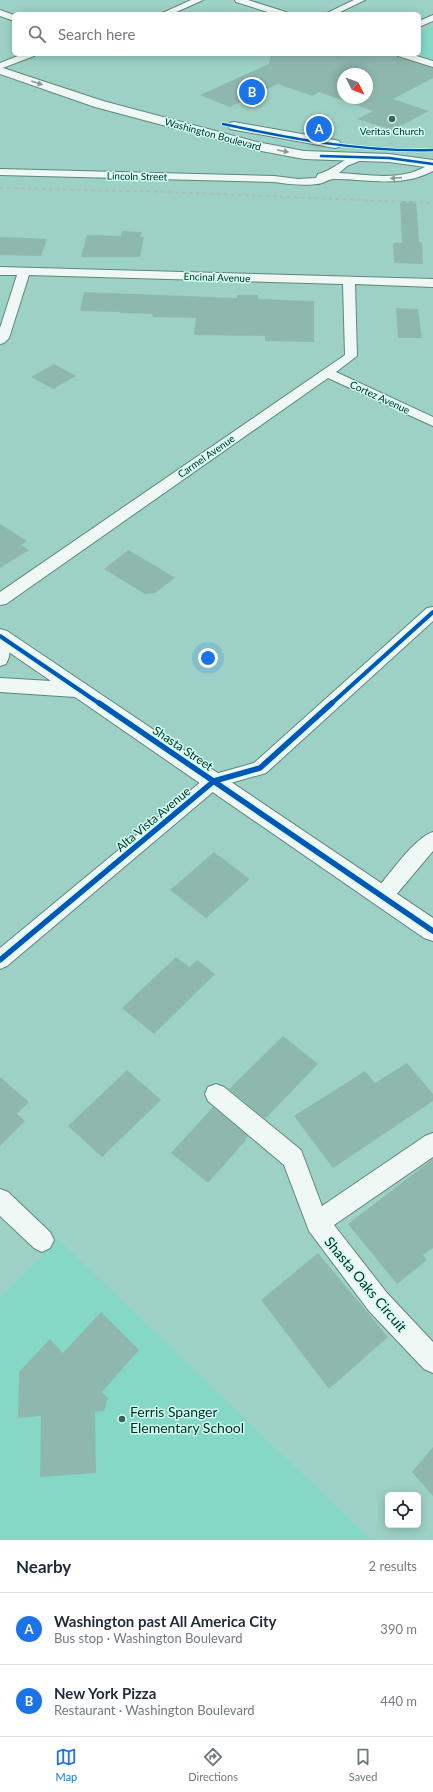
<!DOCTYPE html>
<html lang="en">
<head>
<meta charset="utf-8">
<style>
	body { margin:0; font-family:Lato,sans-serif; background:#f2f2f3; color:#1f2937 }
	.controls { position:absolute; right:12px; bottom:12px; display:grid; overflow:hidden; border-radius:6px; box-shadow:0 2px 10px #0003 }
	.controls button { width:36px; height:36px; display:grid; place-items:center; padding:0; border:0; border-bottom:1px solid #e0e1e3; background:#fff; color:#1f2937; font:20px sans-serif }
	.compass { position:absolute; left:337px; top:68px; width:36px; height:36px; border-radius:50%; background:#fff; box-shadow:0 2px 10px #0003; rotate:132deg }
	.you { position:absolute; left:208px; top:658px; width:14px; height:14px; margin:-10px; border:3px solid #fff; border-radius:50%; background:#1a73e8; box-shadow:0 0 0 6px #1a73e833 }
	.badge { display:grid; place-items:center; width:26px; height:26px; border-radius:50%; background:#1a73e8; color:#fff; font-size:13px; font-weight:700 }
	.pin { position:absolute; translate:-50% -50%; border:2px solid #fff; box-shadow:0 1px 4px #0006 }
	.list { margin:0; padding:0; list-style:none }
	h2 { display:flex; justify-content:space-between; align-items:center; height:52px; margin:0; padding:0 16px; font-size:17px }
	h2 small { font-size:13px; font-weight:400; color:#747a83 }
	.list li { display:grid; grid-template-columns:26px 1fr auto; gap:12px; align-items:center; box-sizing:border-box; height:72px; padding:0 16px; border-top:1px solid #e0e1e3 }
	.list b { display:block; font-size:15px; white-space:nowrap }
	.list p { margin:0; font-size:13px; white-space:nowrap; color:#747a83 }
	.list em { font-size:13px; font-style:normal; color:#747a83 }
	.icon { flex:none; width:22px; height:22px; fill:none; stroke:currentColor; stroke-width:2; stroke-linecap:round; stroke-linejoin:round }
	.map { position:relative; flex:none; width:433px; height:1540px; overflow:hidden }
	.search { position:absolute; background:#fff; box-shadow:0 2px 10px #0003; left:12px; right:12px; top:12px; height:44px; display:flex; align-items:center; gap:10px; box-sizing:border-box; padding:0 14px; border-radius:6px; color:#747a83; font-size:15px }
	.sheet { height:196px; background:#fff }
	nav { display:flex; justify-content:space-around; align-items:center; box-sizing:border-box; height:56px; border-top:1px solid #e0e1e3; background:#fff; font-size:11px; color:#747a83 }
	nav a { display:grid; justify-items:center; gap:2px }
	nav .on { color:#1a73e8 }
	.map>svg:first-child { display:block }
</style>
</head>
<body>
<div class="map">
<svg width="433" height="1540" viewBox="0 0 433 1540">
	<rect width="100%" height="100%" fill="#9dd1c5"/>
	<path fill="#85d8c6" d="M433 26V62L408 54H419V32Z
		M58 1239 371 1540H0V1298Z"/>
	<path fill="#8eb8ae" fill-rule="evenodd" d="M271 54H394L398 57 433 68V78L393 99 429 111 393 130 357 119 373 111 319 92 312 96 278 84 230 107 200 95 269 64ZM343 74H367V98H343Z
		M400 201H416L419 242H422L423 264 394 263 393 243H402Z
		M122 231 142 232 140 237H144L140 257H81L87 235 121 236Z
		M0 237 28 238 47 239 41 256 0 255Z
		M84 292 237 298V295H258V299L314 301V342L265 341V336L194 335 196 318 152 317 153 314 120 313V312L80 311Z
		M396 308 418 309 422 338H398Z
		M54 364 76 376 53 389 31 377Z
		M0 524 27 541 21 545 29 550 0 568Z
		M128 550 149 562 175 578 155 593 145 594 104 569Z
		M214 852 250 879 206 918 170 890Z
		M176 957 189 967 197 960 215 974 154 1034 122 1008Z
		M283 1036 318 1064 265 1119 229 1089Z
		M407 1063 433 1094V1101L333 1168 294 1116 365 1071 375 1083Z
		M127 1070 161 1100 102 1157 68 1126Z
		M0 1077 29 1102 17 1114 25 1121 0 1146Z
		M213 1107 248 1136 245 1139 246 1140 208 1183 171 1153Z
		M433 1159V1248L423 1255 427 1260 397 1284 348 1224Z
		M318 1253 388 1337 329 1389 261 1300Z
		M101 1312 139 1350 102 1392 108 1398 104 1411 95 1412 96 1473 40 1477 41 1416 18 1418 19 1372 50 1339 63 1353Z
		M433 1447V1496L412 1472Z"/>
	<g fill="none" stroke-linecap="round" stroke-linejoin="round">
		<g stroke="#5f867e" stroke-width="2">
			<path id="street" d="M191 0H203L172 14H160Z
				M235 0H248L286 12 287 14H274L236 2Z
				M354 0H365L336 14H325Z
				M0 10 14 15V21L0 16Z
				M433 15V21L419 27V21Z
				M23 54H36L34 56 0 69V63Z
				M396 54H410L433 61V67L398 56Z
				M360 154 364 155 365 157 364 159 347 166 339 173C362 174 387 179 410 173 418 171 425 166 433 164V171C401 188 368 179 334 179 328 179 323 184 317 184 302 186 288 184 274 182L0 175V169L274 176 298 179 316 178 318 174C334 170 343 158 360 154Z
				M0 267 433 279V287L355 284 357 356 336 372 433 417V426L328 378 6 604 0 605V592L345 355 343 284 29 275 9 338 4 343 0 344V328L17 275H0Z
				M433 607V621L266 773 220 786 7 966 0 969V948L208 776 254 763 427 608Z
				M0 633 6 635C11 644 11 655 6 664L0 666Z
				M433 832V851L390 902 383 904 376 902 373 896 376 890C389 875 415 837 433 832Z
				M216 1084 224 1087 301 1150 322 1206 425 1136 433 1133V1157L334 1225 387 1293 433 1342V1373L424 1369 369 1311 309 1231 284 1165 208 1101 205 1094 208 1087Z
				M0 1189 8 1192 50 1232 54 1240 50 1248 42 1252 34 1248 0 1216Z"/>
		</g>
		<g stroke="#5f867e" stroke-width="2">
			<path id="secondary" d="M0 67 103 101 257 142 304 151 389 154 433 160V168L389 162 304 159 256 150 95 107 0 74Z
				M234 122 335 140 339 141 341 144 339 147 335 148 230 129 228 126 230 123Z
				M0 629 7 631 433 918V941L424 938 75 697 0 692V678L51 681 0 646Z"/>
		</g>
		<use href="#street" fill="#f0f8f6" fill-rule="evenodd"/>
		<use href="#secondary" fill="#f0f8f6" fill-rule="evenodd"/>
		<path stroke="#afbdba" stroke-width="2" stroke-dasharray="3.5 3.5" stroke-linecap="butt" d="M0 188 168 192 433 203"/>
		<g stroke="#d1fef2" stroke-width="4">
			<path id="cycleway-far2" d="M223 124C293 139 361 152 433 150
				M321 156 389 158 433 164"/>
		</g>
		<g stroke="#d1fef2" stroke-width="6">
			<path id="cycleway-far1" d="M0 636 100 704
				M331 704 433 612"/>
		</g>
		<g stroke="#d1fef2" stroke-width="8">
			<path id="cycleway" d="M99 703 433 931
				M0 960 214 781 260 768 332 703"/>
		</g>
		<use href="#cycleway-far2" stroke="#0057b8" stroke-width="2.5"/>
		<use href="#cycleway-far1" stroke="#0057b8" stroke-width="4"/>
		<use href="#cycleway" stroke="#0057b8" stroke-width="5.5"/>
	</g>
	<defs><path id="oneway-solid" d="M-6-.8H1V-3.2L6.5 0L1 3.2V.8H-6Z"/></defs>
	<g fill="#849b97">
		<use href="#oneway-solid" transform="translate(37 83) rotate(19)"/>
		<use href="#oneway-solid" transform="translate(283 151) rotate(10)"/>
		<use href="#oneway-solid" transform="translate(396 178) rotate(176)"/>
	</g>
	<g fill="#37645b" stroke="#d1fef2" stroke-width="1.5">
		<circle cx="392" cy="119" r="4"/>
		<circle cx="122" cy="1419" r="4"/>
	</g>
	<g text-anchor="middle" dominant-baseline="central" stroke-width="3" stroke-linejoin="round" paint-order="stroke">
		<g font-size="10" fill="#002a22" stroke="#d1fef2">
			<text x="392" y="131">Veritas Church</text>
		</g>
		<g font-size="10" fill="#002a22" stroke="#d1fef2">
			<text transform="translate(213 134) rotate(15)">Washington Boulevard</text>
			<text transform="translate(137 176) rotate(1)">Lincoln Street</text>
			<text transform="translate(217 277) rotate(2)">Encinal Avenue</text>
			<text transform="translate(380 397) rotate(25)">Cortez Avenue</text>
			<text transform="translate(206 456) rotate(-35)">Carmel Avenue</text>
		</g>
		<g font-size="12" fill="#002a22" stroke="#d1fef2">
			<text transform="translate(183 748) rotate(34)">Shasta Street</text>
			<text transform="translate(153 819) rotate(-40)">Alta Vista Avenue</text>
		</g>
		<g font-size="14" fill="#002a22" stroke="#d1fef2">
			<text transform="translate(366 1284) rotate(50)">Shasta Oaks Circuit</text>
		</g>
		<g font-size="14" fill="#002a22" stroke="#d1fef2" text-anchor="start">
			<text x="130" y="1411">Ferris Spanger<tspan x="130" dy="16">Elementary School</tspan></text>
		</g>
	</g>
</svg>
<div class="controls">
<button><svg class="icon" aria-label="locate" viewBox="0 0 24 24"><circle cx="12" cy="12" r="6"/><path d="M12 2v4M12 18v4M2 12h4M18 12h4"/></svg></button>
</div>
<svg class="compass" viewBox="-18 -18 36 36"><path d="M0-13l5 13h-10z" fill="#e53935"/><path d="M0 13l5-13h-10z" fill="#747a83"/></svg>
<div class="you"></div>
<div class="pin badge" style="left:319px;top:129px">A</div>
<div class="pin badge" style="left:252px;top:92px">B</div>
<div class="search"><svg class="icon" aria-label="search" viewBox="0 0 24 24"><circle cx="10" cy="10" r="6"/><path d="M15 15l6 6"/></svg>Search here</div>
</div>
<section class="sheet">
<h2>Nearby<small>2 results</small></h2>
<ul class="list">
<li><span class="badge">A</span><div><b>Washington past All America City</b><p>Bus stop · Washington Boulevard</p></div><em>390 m</em></li>
<li><span class="badge">B</span><div><b>New York Pizza</b><p>Restaurant · Washington Boulevard</p></div><em>440 m</em></li>
</ul>
</section>
<nav>
<a class="on"><svg class="icon" aria-label="map" viewBox="0 0 24 24"><path d="M3 6l6-2 6 2 6-2v14l-6 2-6-2-6 2zM9 4v14M15 6v14"/></svg>Map</a>
<a><svg class="icon" aria-label="directions" viewBox="0 0 24 24"><path d="M12 3l9 9-9 9-9-9zM9 14v-3h6M13 9l2 2-2 2"/></svg>Directions</a>
<a><svg class="icon" aria-label="saved" viewBox="0 0 24 24"><path d="M7 4h10v16l-5-4-5 4z"/></svg>Saved</a>
</nav>
</body>
</html>
